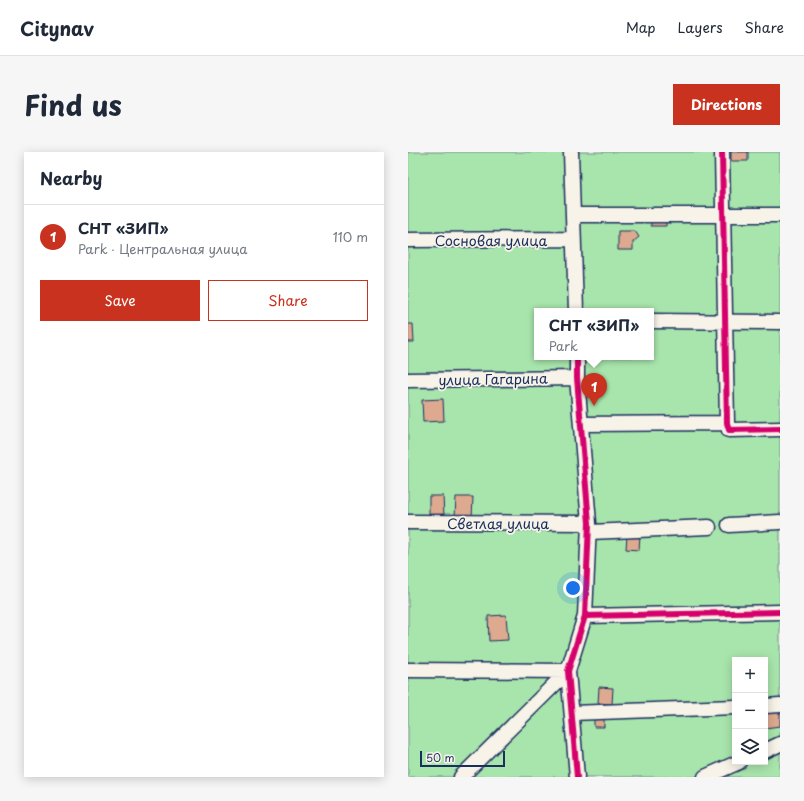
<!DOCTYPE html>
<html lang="en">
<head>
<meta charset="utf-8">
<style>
	body { margin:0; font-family:"Playpen Sans",sans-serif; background:#f6f6f7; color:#1f2937 }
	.controls { position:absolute; right:12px; bottom:12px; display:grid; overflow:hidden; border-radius:0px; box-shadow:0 2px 10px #0003 }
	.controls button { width:36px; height:36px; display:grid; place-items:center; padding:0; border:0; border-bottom:1px solid #e0e1e3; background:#fff; color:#1f2937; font:20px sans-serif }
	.scale { position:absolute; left:12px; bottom:10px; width:85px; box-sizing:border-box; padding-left:4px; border:2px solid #1b2f5e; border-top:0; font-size:11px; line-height:14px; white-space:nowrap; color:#1b2f5e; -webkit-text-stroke:3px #f7f3e8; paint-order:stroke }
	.you { position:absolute; left:165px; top:436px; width:14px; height:14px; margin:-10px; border:3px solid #fff; border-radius:50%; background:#1a73e8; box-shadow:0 0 0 6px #1a73e833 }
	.badge { display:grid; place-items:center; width:26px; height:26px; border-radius:50%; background:#c8321e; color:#fff; font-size:13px; font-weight:700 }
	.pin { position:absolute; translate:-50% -33px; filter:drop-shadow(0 1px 2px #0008) }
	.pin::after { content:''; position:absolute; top:21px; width:14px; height:12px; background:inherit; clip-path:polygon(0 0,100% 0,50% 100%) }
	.popup { position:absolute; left:126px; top:156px; width:120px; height:52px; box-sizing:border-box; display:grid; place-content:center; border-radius:0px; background:#fff; filter:drop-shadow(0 1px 3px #0005); font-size:13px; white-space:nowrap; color:#747a83 }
	.popup b { font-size:15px; color:#1f2937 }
	.popup::after { content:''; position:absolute; left:50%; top:100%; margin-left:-8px; border:8px solid transparent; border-top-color:#fff }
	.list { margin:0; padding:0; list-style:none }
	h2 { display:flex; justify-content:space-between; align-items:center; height:52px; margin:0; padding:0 16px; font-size:17px }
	h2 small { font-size:13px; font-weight:400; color:#747a83 }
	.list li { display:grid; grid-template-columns:26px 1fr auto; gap:12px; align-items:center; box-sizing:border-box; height:64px; padding:0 16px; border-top:1px solid #e0e1e3 }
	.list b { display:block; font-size:15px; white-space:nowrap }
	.list p { margin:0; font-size:13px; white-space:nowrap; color:#747a83 }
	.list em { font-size:13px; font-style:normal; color:#747a83 }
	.actions { display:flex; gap:8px; padding:12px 16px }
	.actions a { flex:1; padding:9px 0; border:1px solid #c8321e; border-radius:0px; text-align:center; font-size:14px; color:#c8321e }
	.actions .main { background:#c8321e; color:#fff }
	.icon { flex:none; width:22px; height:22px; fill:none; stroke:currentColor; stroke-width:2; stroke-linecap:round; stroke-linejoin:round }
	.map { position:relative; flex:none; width:372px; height:625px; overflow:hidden; border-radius:0px }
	header { display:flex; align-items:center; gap:24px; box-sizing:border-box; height:56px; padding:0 20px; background:#fff; border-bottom:1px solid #e0e1e3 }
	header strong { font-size:19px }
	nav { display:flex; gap:22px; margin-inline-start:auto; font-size:14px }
	.intro { display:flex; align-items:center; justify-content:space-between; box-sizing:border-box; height:96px; padding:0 24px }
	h1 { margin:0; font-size:28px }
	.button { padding:10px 18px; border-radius:0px; background:#c8321e; color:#fff; font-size:14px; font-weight:700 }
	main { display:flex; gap:24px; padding:0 24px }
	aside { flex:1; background:#fff; border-radius:0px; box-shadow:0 2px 10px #0003 }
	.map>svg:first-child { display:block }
</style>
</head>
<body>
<header>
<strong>Citynav</strong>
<nav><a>Map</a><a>Layers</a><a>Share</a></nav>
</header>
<div class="intro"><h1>Find us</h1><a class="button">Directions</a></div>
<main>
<aside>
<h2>Nearby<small></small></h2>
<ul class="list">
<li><span class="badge">1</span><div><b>СНТ «ЗИП»</b><p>Park · Центральная улица</p></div><em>110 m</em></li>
</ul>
<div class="actions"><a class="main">Save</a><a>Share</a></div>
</aside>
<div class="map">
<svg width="372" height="625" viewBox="0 0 372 625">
	<rect width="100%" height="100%" fill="#f7f3e8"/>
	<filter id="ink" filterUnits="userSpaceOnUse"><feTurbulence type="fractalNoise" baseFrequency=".025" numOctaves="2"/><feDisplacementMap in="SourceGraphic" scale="8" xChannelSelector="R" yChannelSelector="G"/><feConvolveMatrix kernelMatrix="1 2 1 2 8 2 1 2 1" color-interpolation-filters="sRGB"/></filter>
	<g filter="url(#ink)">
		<path fill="#a8e5ac" stroke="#628a85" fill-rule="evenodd" d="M0 0H372V625H0ZM129 159H243V205H129ZM327 508H357V610H327Z"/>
		<path fill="#ddaa90" stroke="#1b2f5e" d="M323 0H340V9H323Z
			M243 64H258V74H243Z
			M210 79H227L231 85 225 90V98H210Z
			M0 172H5L6 190H0Z
			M35 247 36 269 15 270 14 248Z
			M21 344H35L36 364H21Z
			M48 345H65L64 366 47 365Z
			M219 383H232L231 398 218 397Z
			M98 463 100 488 81 489 80 464Z
			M191 535 205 536 204 552 190 551Z
			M372 556V574L357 576V558Z
			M186 562H196V575H186Z"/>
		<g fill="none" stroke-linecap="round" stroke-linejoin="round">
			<g stroke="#1b2f5e" stroke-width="17">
				<path id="street" d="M163 0 168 159
					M314 0 319 271 321 278 372 277
					M165 63H372
					M0 88 165 87
					M243 169 372 170
					M0 228 169 226
					M173 272 319 271
					M0 370 181 371
					M321 373 372 370
					M181 380 301 375
					M177 464 372 460
					M0 518 160 519
					M357 554 372 553
					M164 561 327 555
					M357 599 372 592
					M53 625 160 519
					M169 625 160 519 177 464 181 371 169 226V205
					M297 625 331 610"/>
			</g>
			<use href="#street" stroke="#f7f3e8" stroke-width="14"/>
			<g stroke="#f7f3e8" stroke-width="8">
				<path id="cycleway" d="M314 0 319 271 321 278 372 277
					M177 464 372 460
					M169 625 160 519 177 464 181 371 169 226V205"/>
			</g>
			<use href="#cycleway" stroke="#d6006c" stroke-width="6"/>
		</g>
	</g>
	<g text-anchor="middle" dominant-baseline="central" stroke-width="3.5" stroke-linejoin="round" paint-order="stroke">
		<g font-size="14" fill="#1b2f5e" stroke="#f7f3e8">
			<text x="83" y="88">Сосновая улица</text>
			<text transform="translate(85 227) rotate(-1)">улица Гагарина</text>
			<text x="90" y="371">Светлая улица</text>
		</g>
	</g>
</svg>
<div class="controls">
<button>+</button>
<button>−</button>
<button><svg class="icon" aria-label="layers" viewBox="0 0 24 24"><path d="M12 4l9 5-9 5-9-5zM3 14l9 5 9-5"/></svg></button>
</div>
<div class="scale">50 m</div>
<div class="you"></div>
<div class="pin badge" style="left:186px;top:254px">1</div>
<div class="popup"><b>СНТ «ЗИП»</b>Park</div>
</div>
</main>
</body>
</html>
